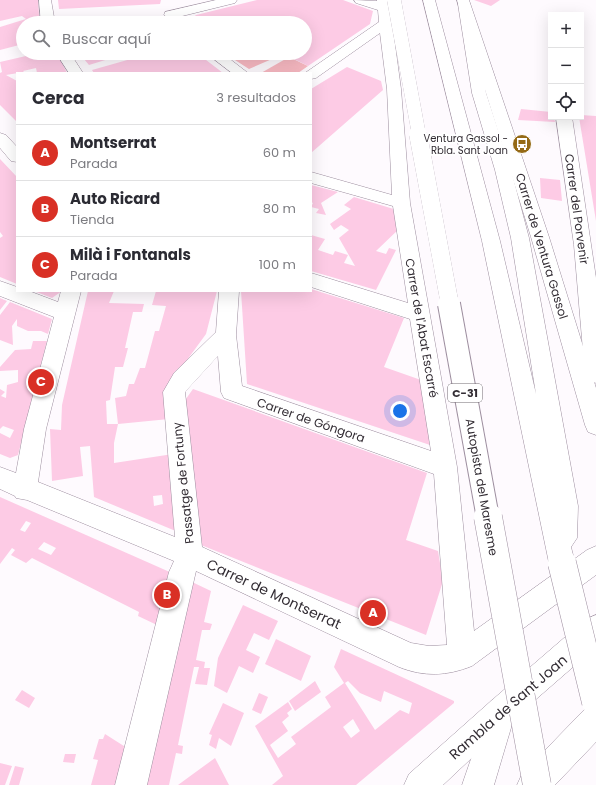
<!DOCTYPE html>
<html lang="es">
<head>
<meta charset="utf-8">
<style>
	body { margin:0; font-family:Poppins,sans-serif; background:#f2f2f3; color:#2b2b33 }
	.controls { position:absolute; right:12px; top:12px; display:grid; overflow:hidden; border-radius:0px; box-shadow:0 4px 16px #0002 }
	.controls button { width:36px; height:36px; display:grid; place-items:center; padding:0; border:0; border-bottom:1px solid #e1e1e2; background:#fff; color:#2b2b33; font:20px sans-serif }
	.you { position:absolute; left:400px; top:411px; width:14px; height:14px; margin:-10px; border:3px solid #fff; border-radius:50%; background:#1a73e8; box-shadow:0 0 0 6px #1a73e833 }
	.badge { display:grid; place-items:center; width:26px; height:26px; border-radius:50%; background:#d93025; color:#fff; font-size:13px; font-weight:700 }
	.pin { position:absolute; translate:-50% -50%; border:2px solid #fff; box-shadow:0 1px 4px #0006 }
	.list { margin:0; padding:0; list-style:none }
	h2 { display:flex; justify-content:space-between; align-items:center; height:52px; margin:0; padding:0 16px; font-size:17px }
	h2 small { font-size:13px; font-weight:400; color:#7c7c81 }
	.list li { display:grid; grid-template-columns:26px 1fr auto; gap:12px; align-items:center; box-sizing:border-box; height:56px; padding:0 16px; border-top:1px solid #e1e1e2 }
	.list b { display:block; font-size:15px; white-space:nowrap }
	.list p { margin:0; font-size:13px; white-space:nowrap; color:#7c7c81 }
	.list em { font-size:13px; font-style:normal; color:#7c7c81 }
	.icon { flex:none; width:22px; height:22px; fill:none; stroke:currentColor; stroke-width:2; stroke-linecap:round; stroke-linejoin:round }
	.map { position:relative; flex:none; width:596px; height:785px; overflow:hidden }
	.search { position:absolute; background:#fff; box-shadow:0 4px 16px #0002; left:16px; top:16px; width:296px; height:44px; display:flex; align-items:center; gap:10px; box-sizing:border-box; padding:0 14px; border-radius:22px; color:#7c7c81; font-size:15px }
	.panel { position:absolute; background:#fff; box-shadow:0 4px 16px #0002; left:16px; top:72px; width:296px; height:220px; border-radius:0px }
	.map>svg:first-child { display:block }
</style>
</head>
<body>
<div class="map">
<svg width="596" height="785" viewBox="0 0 596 785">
	<rect width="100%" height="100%" fill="#fefafe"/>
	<path fill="#f9bac3" d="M254 53H286L249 69 235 60Z
		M289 57 308 66 298 73H261Z"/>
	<path fill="#fdcbe5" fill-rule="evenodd" d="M0 0H38L39 15 43 23H23V44L0 50V27L26 19 22 16 0 21Z
		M58 0H161L160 4 59 9Z
		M257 0H343L373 11 370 24 308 66 284 54 305 53V23H295L296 19 276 23H187L196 15Z
		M474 0H500L491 6Z
		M39 53H57L67 73H37L36 68 23 71 24 72 6 75 17 81V122L0 105V73L2 72 0 62Z
		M79 53H128L89 65Z
		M152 53H197L223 73H94L92 70Z
		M226 53H254L235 60Z
		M347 67 381 81 383 90 311 153V89Z
		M521 109 551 112V117H554L555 122 518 120Z
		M581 115 596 116V221L579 117Z
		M0 159 17 177V284L0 277V238L3 236 0 232Z
		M540 178 560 180 562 201 541 198Z
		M311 185 338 192 321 203 326 215 316 213 319 209 311 207 313 203 311 202Z
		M354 197 397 210 401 227 376 251 386 254 389 248 396 250 376 290 311 271V235L325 239 318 250 333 255 335 251 348 255 344 263 355 266 339 238 349 230 341 225 334 230 330 224 351 209 344 205Z
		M311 289 404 318 384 367 421 380 433 446 247 384 241 291H311Z
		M34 291H62L52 298Z
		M88 291H114L109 303 144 304 142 312H133L125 348H128L123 367H115L110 400 106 401 107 424H118L115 398 126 396 129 384H134L140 368H145L155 331H159L166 306 152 305 156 291H217L206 334 179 371 169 419 118 424 114 443V463L173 454 178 532 94 497 90 446 80 447 83 476 52 481 50 429 61 430 62 405ZM162 495 163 504 154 506 153 496Z
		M0 298 7 301 0 310Z
		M10 302 52 319 48 334 41 331H28L17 326V319L12 326 13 345 0 340V315Z
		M33 341H47L18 455 10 458 0 454V433L10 438 14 430 3 426 0 429V389L5 392 1 396 6 398 7 385 18 382V370L0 371V367L15 350 31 349Z
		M193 389 427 473 406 540 438 551 443 581 426 635 201 545 183 403Z
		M0 497 172 573 157 625 138 616 139 612 32 558 26 563 11 555 15 550 12 548 0 564ZM26 521 31 523 25 532 20 530ZM44 542 56 548 51 555 38 549Z
		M192 582 211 591 204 622 212 624 210 630H202L196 660 205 662 204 668H210L207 685 195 684 199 667H194L178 745 183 746 182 754 176 753 169 785H145Z
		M243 605 278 621 269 640 254 633 246 650 260 657 253 673 239 666 227 693 214 686 218 658Z
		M276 639 311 656 301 681 265 664Z
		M341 649 454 701V703L356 785H272L283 776 255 726 288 702 292 709 287 713 289 716 282 722 288 731 270 745 278 758 296 744 291 737 331 707 325 697 344 683 334 667ZM348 681 360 693 381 702 384 691 412 703 409 714 400 710 375 730 345 683ZM353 719 360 731 351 738 343 727Z
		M315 681 321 692 295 711 289 701Z
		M22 690 35 698 29 708 15 700Z
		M259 693 268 697 261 714 252 710Z
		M223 703 244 713 231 746 219 738 216 749 209 745 212 735 209 734Z
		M105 734 127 748 118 785H91L98 760 93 759 99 739H103Z
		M65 754H76L74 763 63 762Z
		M215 758 229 785H178L193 774Z
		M0 763 12 766 5 785H0Z
		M15 766 24 768 19 785H9Z"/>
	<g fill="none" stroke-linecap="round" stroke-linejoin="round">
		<g stroke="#9d8e9f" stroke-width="1">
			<path id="street" d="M39 0H51L55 23H41Z
				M216 0H237L235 3 170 19 164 15 165 12Z
				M354 0 377 1V0H389L401 89 410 203 457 467 474 631 587 550 596 546V575L472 666C447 676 424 677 399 667L196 571 147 785H115L169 572 174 561 27 500 16 498 15 496 0 489V467L16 473 24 429 54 317 0 296V281L17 287V291H29L58 302 61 291H81L46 429 38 482 175 537 163 392 174 373 216 332 219 291H239L236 335 242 386 431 451 410 319 311 287V273L408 303 393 206 311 183V172L392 195 387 89 380 33 316 78 311 79V73H305L379 22 378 10 356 3ZM218 356 221 392 224 398 434 474 447 645 429 646 411 643 202 547 185 392Z
				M56 53H70L83 73H69Z
				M206 53H222L248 73H232Z
				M556 117H572L596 278V383L588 380 585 374 574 245Z
				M0 133 6 135 17 147V162L11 161 0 148Z
				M596 615V647L511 721 443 785H404L409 774 491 701 586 619Z
				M596 705V742L555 785H517L522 774 585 709Z"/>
		</g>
		<g stroke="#9d8e9f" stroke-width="1">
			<path id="secondary" d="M457 0H469L549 237 596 388V435L588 432 585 425 531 237Z
				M501 696 511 701 516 711 494 785H462L491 701Z"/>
		</g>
		<g stroke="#9d8e9f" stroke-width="1">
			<path id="highway" d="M423 0H435L500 241 536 394 511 238 495 170 472 93 458 4 460 1H468L470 4 486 93 511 170 529 238 578 506 577 538 571 547 575 563 571 572 562 576 553 572 549 563 482 241Z"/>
		</g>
		<use href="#street" fill="#fff" fill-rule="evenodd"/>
		<use href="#secondary" fill="#fff" fill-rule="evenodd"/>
		<use href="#highway" fill="#fff" fill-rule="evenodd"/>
		<g stroke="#9d8e9f" stroke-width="14" stroke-linecap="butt">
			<path id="highway-bridge-far3" d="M394 0 419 135"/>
		</g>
		<g stroke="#9d8e9f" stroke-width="18" stroke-linecap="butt">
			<path id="highway-bridge-far2" d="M418 134 450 305"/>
		</g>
		<g stroke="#9d8e9f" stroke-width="24" stroke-linecap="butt">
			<path id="highway-bridge-far1" d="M449 304 488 518"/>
		</g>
		<g stroke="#9d8e9f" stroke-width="29" stroke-linecap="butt">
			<path id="highway-bridge" d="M488 517 537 785
				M562 563 596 702"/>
		</g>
		<use href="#highway-bridge-far3" stroke="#fff" stroke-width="14"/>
		<use href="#highway-bridge-far2" stroke="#fff" stroke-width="18"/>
		<use href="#highway-bridge-far1" stroke="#fff" stroke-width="22"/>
		<use href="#highway-bridge" stroke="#fff" stroke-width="28"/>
	</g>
	<defs>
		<g id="bus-disc" transform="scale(1)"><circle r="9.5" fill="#956a16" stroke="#fff"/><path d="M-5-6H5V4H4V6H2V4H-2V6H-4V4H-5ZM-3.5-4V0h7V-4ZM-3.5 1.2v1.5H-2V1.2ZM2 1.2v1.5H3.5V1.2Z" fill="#fff"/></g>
	</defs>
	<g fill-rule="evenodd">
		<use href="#bus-disc" x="522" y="144"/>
	</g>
	<g text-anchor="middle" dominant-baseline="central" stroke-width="3.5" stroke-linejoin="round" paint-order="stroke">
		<g font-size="10" fill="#322c33" stroke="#fff" text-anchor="end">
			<text x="508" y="138">Ventura Gassol -<tspan x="508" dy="12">Rbla. Sant Joan</tspan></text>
		</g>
		<rect fill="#fff" stroke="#706b70" stroke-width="1" x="448" y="384" width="34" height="18" rx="3"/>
		<g font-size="11" font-weight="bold" fill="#322c33">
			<text x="465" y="393">C-31</text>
		</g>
		<g font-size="12" fill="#322c33" stroke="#fff">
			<text transform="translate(577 209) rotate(82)">Carrer del Porvenir</text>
			<text transform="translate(542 246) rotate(73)">Carrer de Ventura Gassol</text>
			<text transform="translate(422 328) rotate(80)">Carrer de l'Abat Escarré</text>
			<text transform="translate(311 420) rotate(19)">Carrer de Góngora</text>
			<text transform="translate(183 483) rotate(-96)">Passatge de Fortuny</text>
			<text transform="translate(482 487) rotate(80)">Autopista del Maresme</text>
		</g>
		<g font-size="14" fill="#322c33" stroke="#fff">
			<text transform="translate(274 594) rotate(25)">Carrer de Montserrat</text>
			<text transform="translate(508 707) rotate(-41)">Rambla de Sant Joan</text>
		</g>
	</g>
</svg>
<div class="controls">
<button>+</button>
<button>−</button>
<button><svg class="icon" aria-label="locate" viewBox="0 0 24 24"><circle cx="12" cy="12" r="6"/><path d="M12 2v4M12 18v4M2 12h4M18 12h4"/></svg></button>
</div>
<div class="you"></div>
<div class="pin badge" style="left:373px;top:613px">A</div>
<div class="pin badge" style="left:167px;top:595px">B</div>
<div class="pin badge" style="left:41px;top:382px">C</div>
<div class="search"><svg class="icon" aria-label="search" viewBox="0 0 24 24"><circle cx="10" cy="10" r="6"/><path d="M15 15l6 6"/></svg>Buscar aquí</div>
<section class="panel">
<h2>Cerca<small>3 resultados</small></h2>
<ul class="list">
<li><span class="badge">A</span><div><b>Montserrat</b><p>Parada</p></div><em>60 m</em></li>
<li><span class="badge">B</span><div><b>Auto Ricard</b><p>Tienda</p></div><em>80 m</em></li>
<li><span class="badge">C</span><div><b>Milà i Fontanals</b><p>Parada</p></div><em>100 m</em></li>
</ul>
</section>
</div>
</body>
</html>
